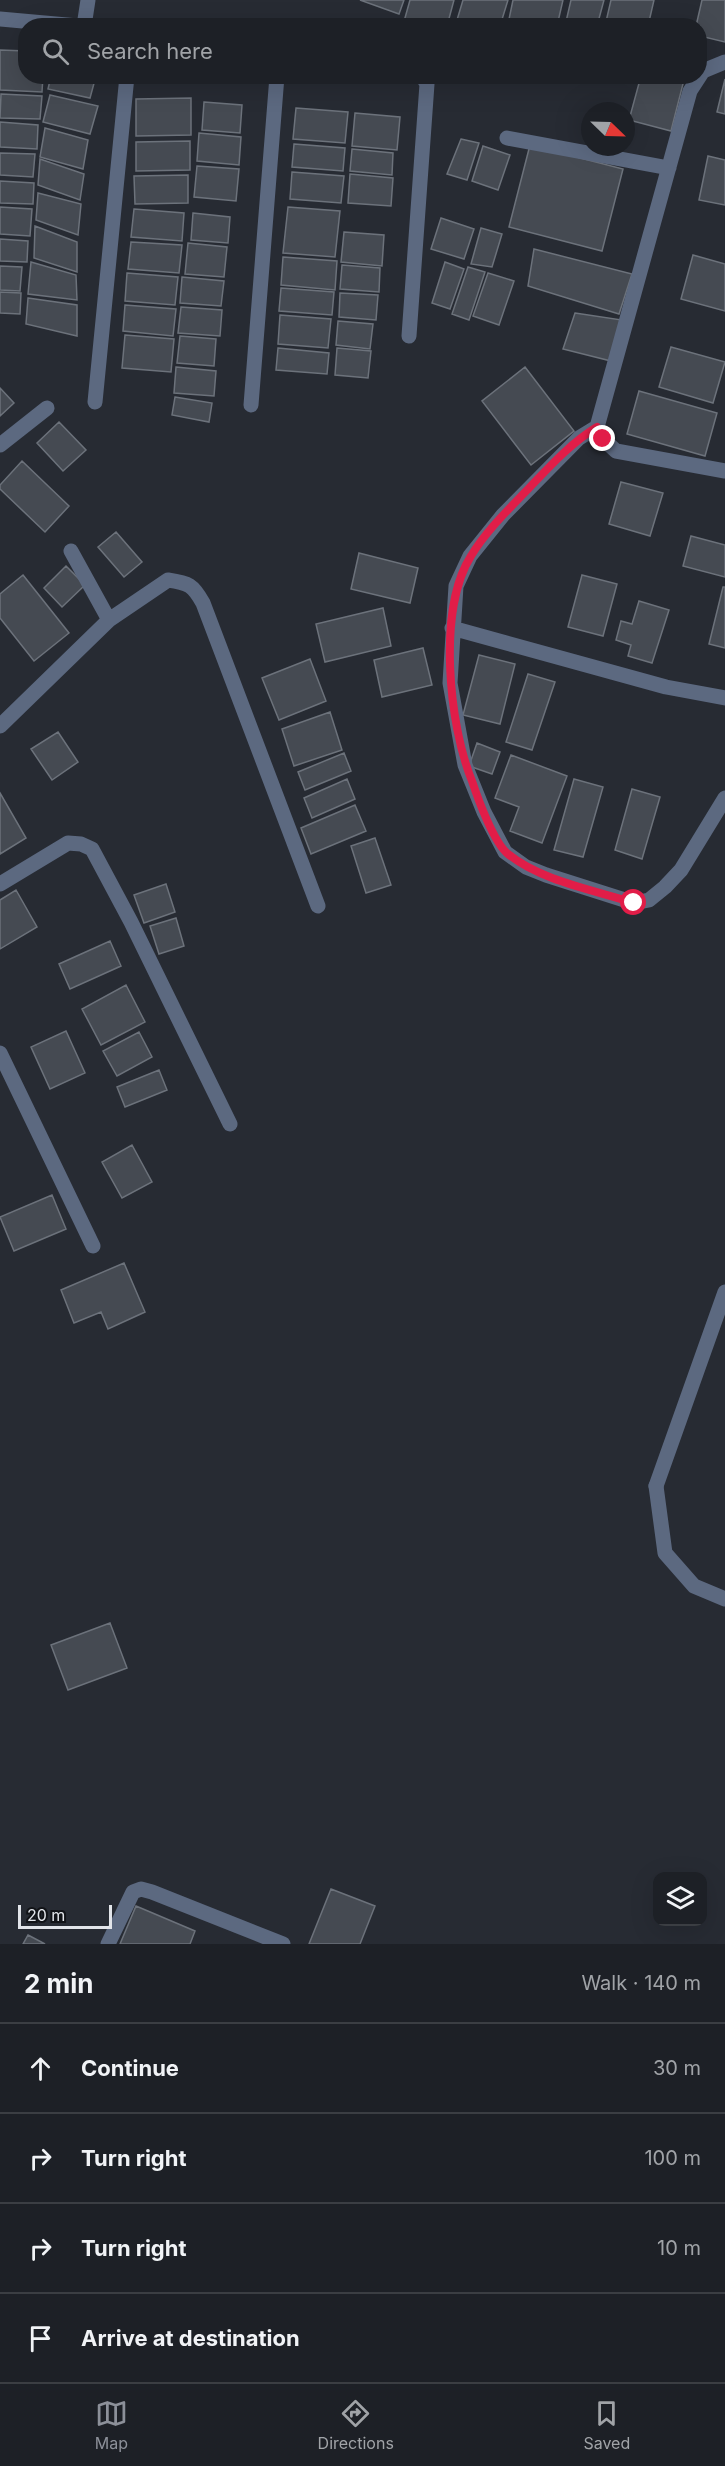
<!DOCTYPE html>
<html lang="en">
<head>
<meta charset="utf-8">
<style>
	body { margin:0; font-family:Inter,sans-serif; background:#2a2d32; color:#f1f3f6 }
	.controls { position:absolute; right:18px; bottom:18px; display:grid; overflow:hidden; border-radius:12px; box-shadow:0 6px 24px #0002 }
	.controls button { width:54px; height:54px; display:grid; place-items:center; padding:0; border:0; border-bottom:2px solid #3b3e43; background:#1d2026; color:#f1f3f6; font:30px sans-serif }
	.compass { position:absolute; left:581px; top:102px; width:54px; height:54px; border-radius:50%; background:#1d2026; box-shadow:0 6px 24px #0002; rotate:113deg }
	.scale { position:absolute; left:18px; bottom:15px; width:94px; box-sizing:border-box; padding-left:6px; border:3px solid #e2e5ea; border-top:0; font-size:16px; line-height:21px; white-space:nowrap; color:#e2e5ea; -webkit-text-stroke:4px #111317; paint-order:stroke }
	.stop { position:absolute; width:18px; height:18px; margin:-14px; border:4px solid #e11d48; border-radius:50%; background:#fff }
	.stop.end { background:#e11d48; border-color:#fff; box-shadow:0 2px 6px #0008 }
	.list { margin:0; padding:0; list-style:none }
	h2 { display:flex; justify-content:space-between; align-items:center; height:78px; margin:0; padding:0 24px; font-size:26px }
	h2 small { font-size:20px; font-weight:400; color:#a0a3a7 }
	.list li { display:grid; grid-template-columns:39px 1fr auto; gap:18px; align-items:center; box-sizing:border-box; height:90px; padding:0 24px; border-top:2px solid #3b3e43 }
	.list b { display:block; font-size:22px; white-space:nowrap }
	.list em { font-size:20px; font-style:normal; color:#a0a3a7 }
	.icon { flex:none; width:33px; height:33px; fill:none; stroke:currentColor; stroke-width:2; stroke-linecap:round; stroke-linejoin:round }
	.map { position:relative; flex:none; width:725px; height:1944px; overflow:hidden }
	.search { position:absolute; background:#1d2026; box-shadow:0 6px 24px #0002; left:18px; right:18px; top:18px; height:66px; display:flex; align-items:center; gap:15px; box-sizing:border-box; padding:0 21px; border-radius:24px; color:#a0a3a7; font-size:22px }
	.sheet { height:438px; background:#1d2026 }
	nav { display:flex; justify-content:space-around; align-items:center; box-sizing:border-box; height:84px; border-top:2px solid #3b3e43; background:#1d2026; font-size:16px; color:#a0a3a7 }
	nav a { display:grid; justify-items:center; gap:3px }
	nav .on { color:#8c9099 }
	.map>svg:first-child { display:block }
</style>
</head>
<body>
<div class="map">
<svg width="725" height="1944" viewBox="0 0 725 1944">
	<rect width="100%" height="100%" fill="#272b33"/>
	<path fill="#454a52" stroke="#6c727b" stroke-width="1.5" d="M360 0H404L399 14Z
		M410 0H454L447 26 403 25Z
		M463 0H508L500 26H478L457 20Z
		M513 0H563L557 26 508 24Z
		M571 0H604L597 26H565Z
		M611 0H654L648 26H605Z
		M702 0H725V42L700 36V26H696Z
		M0 50 26 51V76H43L42 92 0 90Z
		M51 76H96L90 98 48 89Z
		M641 76H685L671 131 629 120Z
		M725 79V114L717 112Z
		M1 94 42 96 40 119 0 118Z
		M50 95 98 106 90 134 43 122Z
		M191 98V135L136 136V99Z
		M204 102 242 105 240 133 202 130Z
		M296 108 348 112 345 143 293 139Z
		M355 113 400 117 397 150 352 146Z
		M0 122 38 125 37 149 0 147Z
		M45 128 88 140 83 169 40 157Z
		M199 133 241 137 239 165 197 161Z
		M461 139 479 143 467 180 447 174Z
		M190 141V170L136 171V142Z
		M294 144 345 148 343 171 292 167Z
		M530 145 623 169 602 251 509 227Z
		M483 146 510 155 498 190 472 181Z
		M352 149 393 153 392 175 350 171Z
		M0 153 35 154 33 177 0 175Z
		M708 156 725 160V205L699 200Z
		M40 159 84 174 80 200 38 185Z
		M197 166 239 169 236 201 194 197Z
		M292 172 344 176 341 203 290 199Z
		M350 174 393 178 391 206 348 203Z
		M188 175V203L135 204 134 176Z
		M0 181 34 183 33 204 0 203Z
		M38 193 81 204 78 235 36 220Z
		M0 207 32 209 30 236 0 234Z
		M288 207 340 211 335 257 283 253Z
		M134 209 184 213 182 241 131 237Z
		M193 213 230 217 228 243 191 240Z
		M441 218 474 229 464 259 431 249Z
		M35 226 77 242V272L34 258Z
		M481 228 502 234 492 267 471 264Z
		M344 232 384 235 382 266 341 262Z
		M0 239 28 241 27 262 0 261Z
		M131 242 182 245 179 273 128 269Z
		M188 243 227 247 224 277 185 274Z
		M534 249 632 274 619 314 528 286Z
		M693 255 725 264V311L681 299Z
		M283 257 337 261 335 290 281 285Z
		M31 262 76 275 77 300 28 294Z
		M445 262 464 269 450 309 432 303Z
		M342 265 380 268 379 292 340 289Z
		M0 266 22 267 20 291 0 290Z
		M468 267 485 272 469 320 452 314Z
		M127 273 178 277 175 305 125 301Z
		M488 273 514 281 499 325 473 316Z
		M182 277 224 281 221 306 180 303Z
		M281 288 334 292 332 315 279 311Z
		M0 292 21 293 20 314 0 313Z
		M340 293 378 295 376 320 339 317Z
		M28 298 77 305V336L26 324Z
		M125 305 176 309 173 336 123 331Z
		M181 307 222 310 220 336 178 333Z
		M575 313 622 320 611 361 563 349Z
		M280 315 331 319 328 348 278 344Z
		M338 321 373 324 370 349 336 345Z
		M125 335 174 339 171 372 122 368Z
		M180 336 216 339 214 366 177 363Z
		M671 347 725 362 713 403 659 387Z
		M278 348 329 353 327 374 276 370Z
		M337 348 371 351 368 378 335 375Z
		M176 367 216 371 214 396 174 393Z
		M525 367 574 431 531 465 482 401Z
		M0 388 14 403 0 416Z
		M639 391 717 413 705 456 627 434Z
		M175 397 212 403 209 422 172 415Z
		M59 422 86 450 63 471 37 443Z
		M22 461 69 506 45 532 0 489V485Z
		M621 482 663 493 650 536 609 524Z
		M116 532 142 562 124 577 98 547Z
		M691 536 725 545V577L683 566Z
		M359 553 418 568 410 603 351 589Z
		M66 566 85 585 62 607 44 588Z
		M23 575 69 633 34 661 0 618V594Z
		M582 575 617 584 603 636 568 627Z
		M723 587H725V648L709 644Z
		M639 601 669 610 652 663 628 656 631 645 616 640 621 621 632 624Z
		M383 608 391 646 325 662 316 624Z
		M423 648 432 685 382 697 374 660Z
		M479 655 515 664 500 724 463 715Z
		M310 659 326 701 279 720 262 678Z
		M528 674 555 682 532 750 506 742Z
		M330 712 342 750 294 766 282 729Z
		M58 732 78 762 52 780 31 749Z
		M477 743 500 752 492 774 469 766Z
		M344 753 351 771 305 790 298 772Z
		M511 755 567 776 542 843 510 831 519 807 495 798Z
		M347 779 355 799 312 818 304 798Z
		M574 779 603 787 583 857 554 850Z
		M632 789 660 797 642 859 615 850Z
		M0 793 26 838 0 854Z
		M355 805 366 831 311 854 301 828Z
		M375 838 391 885 366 893 351 846Z
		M166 884 175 912 144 923 134 895Z
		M16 890 37 927 0 949V900Z
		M176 918 184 946 159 954 150 926Z
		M110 941 121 966 70 989 59 964Z
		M126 985 145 1022 101 1045 82 1009Z
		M66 1031 85 1073 50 1089 31 1047Z
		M139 1032 152 1057 117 1076 103 1051Z
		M159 1070 167 1090 125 1107 117 1087Z
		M132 1145 152 1182 122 1198 102 1162Z
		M52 1195 66 1229 14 1251 0 1217Z
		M124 1263 145 1312 108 1329 101 1312 74 1323 61 1290Z
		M110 1623 127 1668 68 1690 51 1645Z
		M331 1889 375 1906 360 1944H309Z
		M136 1906 195 1931 190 1944H120Z
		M28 1935 45 1944H23Z"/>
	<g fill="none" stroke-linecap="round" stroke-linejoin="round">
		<path stroke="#5c6980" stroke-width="15" d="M656 1486 725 1292"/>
		<path stroke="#5c6980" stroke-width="15" d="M0 19 78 26
			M84 26 88 0
			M725 62 703 71 690 91 597 427 603 439 616 451 725 471
			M507 138 669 168
			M409 336 427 84 422 76
			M95 402 127 76
			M251 405 277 76
			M597 427 579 438 503 515 470 556 456 586 450 683 465 765 484 812 505 852 526 867 546 875 634 903 649 900 665 887 681 870 725 798
			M0 445 47 408
			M71 551 109 620
			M452 628 666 687 725 698
			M0 726 109 620 168 580C189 583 193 585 203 603L318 906
			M0 884 68 843 81 844 92 849 131 922 230 1124
			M0 1053 93 1246
			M656 1486 665 1553 694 1586 725 1599
			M108 1944 133 1892 141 1889 152 1892 283 1944"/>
	</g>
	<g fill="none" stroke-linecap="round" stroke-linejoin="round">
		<path stroke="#e11d48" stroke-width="8" d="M603 439 597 427C571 443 551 465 530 487 509 509 486 531 471 556 437 609 449 725 472 781 478 799 494 843 508 854 541 881 594 890 634 903"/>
	</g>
</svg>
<div class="controls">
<button><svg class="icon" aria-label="layers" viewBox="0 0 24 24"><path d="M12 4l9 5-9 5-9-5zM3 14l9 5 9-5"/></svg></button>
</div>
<svg class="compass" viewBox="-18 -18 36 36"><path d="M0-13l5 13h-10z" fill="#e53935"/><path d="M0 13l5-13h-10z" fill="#a0a3a7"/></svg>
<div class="scale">20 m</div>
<div class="stop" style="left:634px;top:903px"></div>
<div class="stop end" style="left:603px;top:439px"></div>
<div class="search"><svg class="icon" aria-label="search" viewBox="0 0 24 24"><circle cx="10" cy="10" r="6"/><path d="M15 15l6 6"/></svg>Search here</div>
</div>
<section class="sheet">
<h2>2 min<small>Walk · 140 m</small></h2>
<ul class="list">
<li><svg class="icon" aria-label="ahead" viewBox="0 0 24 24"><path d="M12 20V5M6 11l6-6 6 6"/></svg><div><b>Continue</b></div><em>30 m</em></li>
<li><svg class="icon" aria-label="right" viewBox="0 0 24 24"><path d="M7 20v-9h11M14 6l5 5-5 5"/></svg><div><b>Turn right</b></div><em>100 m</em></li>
<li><svg class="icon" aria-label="right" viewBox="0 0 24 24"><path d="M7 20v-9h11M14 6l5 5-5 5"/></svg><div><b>Turn right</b></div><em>10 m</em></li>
<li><svg class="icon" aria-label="arrive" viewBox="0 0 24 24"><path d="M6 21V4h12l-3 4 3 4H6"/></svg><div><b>Arrive at destination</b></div></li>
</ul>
</section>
<nav>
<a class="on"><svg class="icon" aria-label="map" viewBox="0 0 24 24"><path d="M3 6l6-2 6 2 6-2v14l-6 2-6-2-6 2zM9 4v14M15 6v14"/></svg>Map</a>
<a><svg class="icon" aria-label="directions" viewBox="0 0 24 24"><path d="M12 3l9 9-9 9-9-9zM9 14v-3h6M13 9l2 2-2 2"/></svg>Directions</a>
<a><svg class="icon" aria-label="saved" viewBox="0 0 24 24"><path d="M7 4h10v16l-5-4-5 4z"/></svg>Saved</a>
</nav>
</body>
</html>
